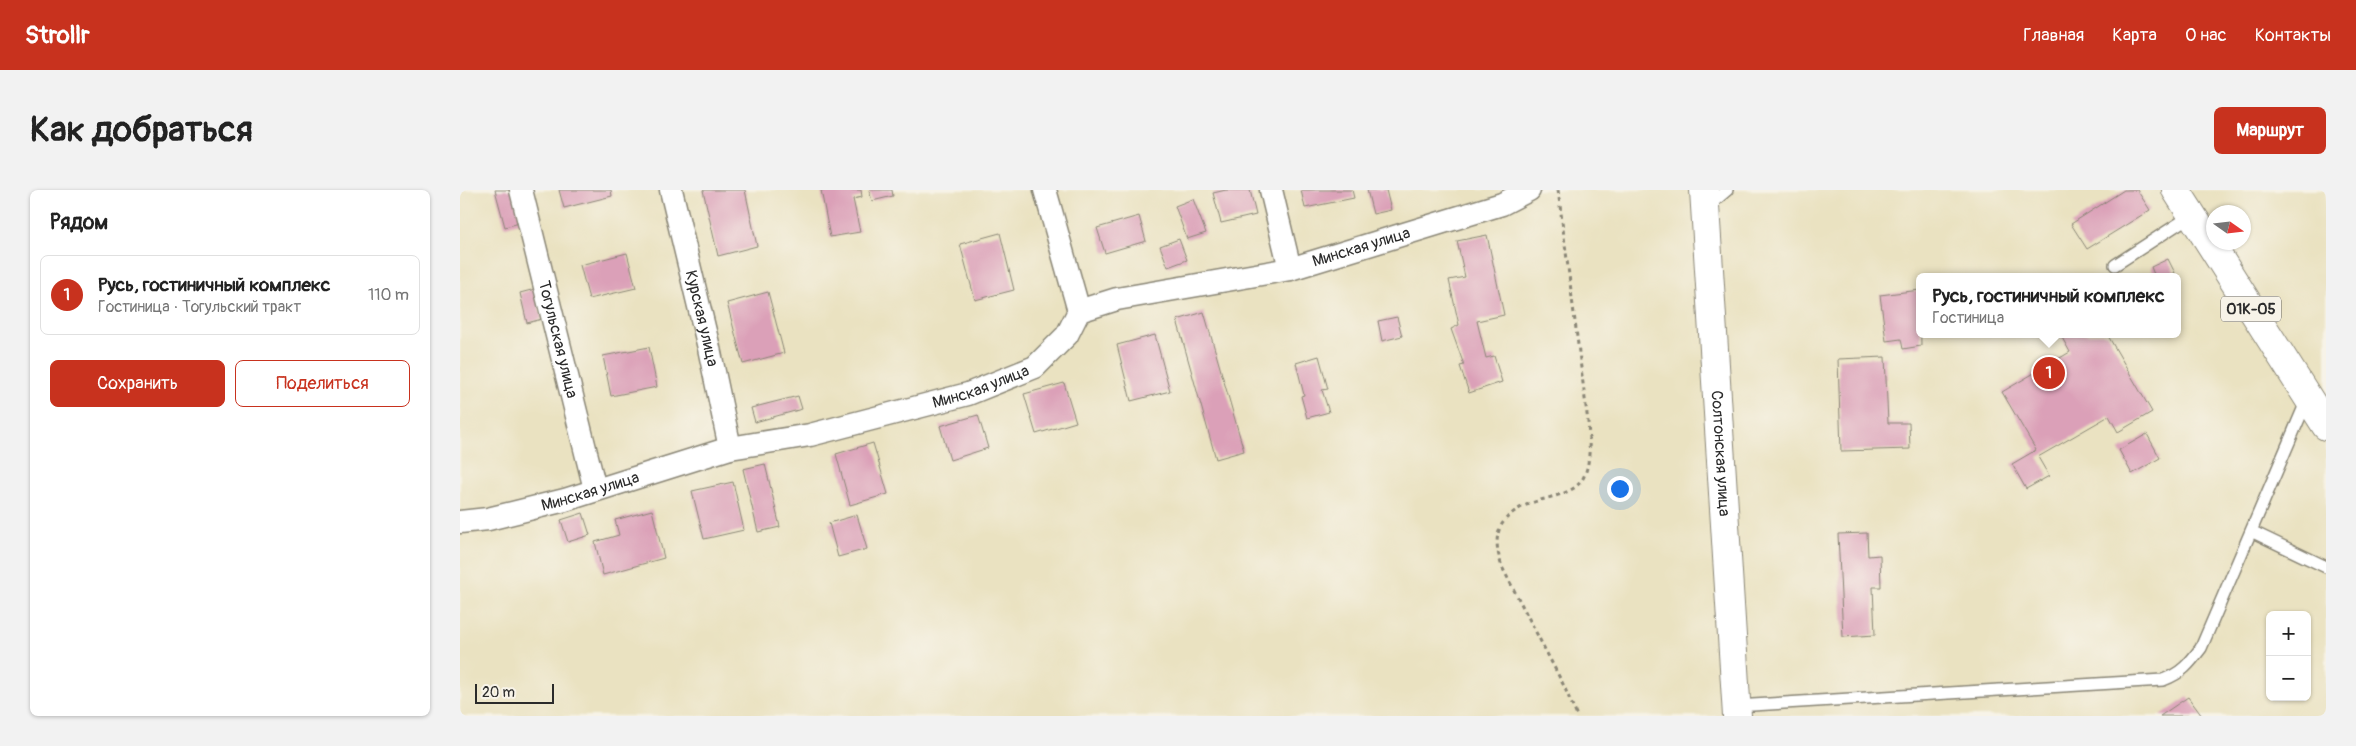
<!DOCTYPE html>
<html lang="ru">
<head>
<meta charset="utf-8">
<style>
	body { margin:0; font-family:Pangolin,sans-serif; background:#f2f2f2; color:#222 }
	.controls { position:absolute; right:15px; bottom:15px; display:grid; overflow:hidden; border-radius:8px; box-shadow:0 1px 4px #0004 }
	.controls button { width:45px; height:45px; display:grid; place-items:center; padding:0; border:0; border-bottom:1px solid #e0e0e0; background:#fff; color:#222; font:25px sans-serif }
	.compass { position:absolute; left:1746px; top:15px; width:45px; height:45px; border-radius:50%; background:#fff; box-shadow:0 1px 4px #0004; rotate:104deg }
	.scale { position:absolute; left:15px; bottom:12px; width:79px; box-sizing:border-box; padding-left:5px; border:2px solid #2b2b2b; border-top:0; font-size:14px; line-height:18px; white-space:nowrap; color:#2b2b2b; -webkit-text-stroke:4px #f7f3e8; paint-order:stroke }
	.you { position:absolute; left:1159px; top:298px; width:18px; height:18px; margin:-12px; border:4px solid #fff; border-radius:50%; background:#1a73e8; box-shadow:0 0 0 8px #1a73e833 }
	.badge { display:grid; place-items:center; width:32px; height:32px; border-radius:50%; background:#c8321e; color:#fff; font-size:16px; font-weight:700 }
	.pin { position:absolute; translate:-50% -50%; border:2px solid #fff; box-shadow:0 1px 5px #0006 }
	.popup { position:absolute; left:1456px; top:83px; width:265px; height:65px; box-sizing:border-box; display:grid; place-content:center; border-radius:8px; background:#fff; filter:drop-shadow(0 1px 4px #0005); font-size:16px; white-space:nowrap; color:#767676 }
	.popup b { font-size:19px; color:#222 }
	.popup::after { content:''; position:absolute; left:50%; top:100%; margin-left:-10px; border:10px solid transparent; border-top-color:#fff }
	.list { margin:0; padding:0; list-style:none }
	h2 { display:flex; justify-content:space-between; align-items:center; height:65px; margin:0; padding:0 20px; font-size:21px }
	h2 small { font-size:16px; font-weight:400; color:#767676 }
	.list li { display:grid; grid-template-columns:32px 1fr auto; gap:15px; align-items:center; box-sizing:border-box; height:80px; margin:0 10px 10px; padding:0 10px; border:1px solid #e0e0e0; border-radius:8px }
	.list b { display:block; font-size:19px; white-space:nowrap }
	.list p { margin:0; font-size:16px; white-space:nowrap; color:#767676 }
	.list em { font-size:16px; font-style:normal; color:#767676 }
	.actions { display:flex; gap:10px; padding:15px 20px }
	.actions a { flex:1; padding:11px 0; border:1px solid #c8321e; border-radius:8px; text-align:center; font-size:18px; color:#c8321e }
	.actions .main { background:#c8321e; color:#fff }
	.map { position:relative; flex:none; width:1866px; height:526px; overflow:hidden; border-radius:8px }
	header { display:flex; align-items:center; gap:30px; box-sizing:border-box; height:70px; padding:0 25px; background:#c8321e; color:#fff }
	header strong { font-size:24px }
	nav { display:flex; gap:28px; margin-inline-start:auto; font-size:18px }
	.intro { display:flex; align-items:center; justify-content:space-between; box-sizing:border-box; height:120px; padding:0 30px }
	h1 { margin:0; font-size:35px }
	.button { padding:12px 22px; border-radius:8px; background:#c8321e; color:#fff; font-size:18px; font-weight:700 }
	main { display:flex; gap:30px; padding:0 30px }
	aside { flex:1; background:#fff; border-radius:8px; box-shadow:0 1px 4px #0004 }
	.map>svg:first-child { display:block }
</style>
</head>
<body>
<header>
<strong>Strollr</strong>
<nav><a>Главная</a><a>Карта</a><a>О нас</a><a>Контакты</a></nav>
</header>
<div class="intro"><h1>Как добраться</h1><a class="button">Маршрут</a></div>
<main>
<aside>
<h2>Рядом<small></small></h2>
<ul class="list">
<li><span class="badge">1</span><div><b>Русь, гостиничный комплекс</b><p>Гостиница · Тогульский тракт</p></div><em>110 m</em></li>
</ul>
<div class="actions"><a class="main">Сохранить</a><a>Поделиться</a></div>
</aside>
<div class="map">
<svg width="1866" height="526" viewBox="0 0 1866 526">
	<rect width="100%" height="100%" fill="#f7f3e8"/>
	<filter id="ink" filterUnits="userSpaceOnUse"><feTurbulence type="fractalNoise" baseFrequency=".02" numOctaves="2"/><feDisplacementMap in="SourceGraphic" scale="10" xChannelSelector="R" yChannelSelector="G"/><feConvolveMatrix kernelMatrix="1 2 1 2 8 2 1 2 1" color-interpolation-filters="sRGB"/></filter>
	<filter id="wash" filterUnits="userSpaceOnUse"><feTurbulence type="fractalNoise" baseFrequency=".0096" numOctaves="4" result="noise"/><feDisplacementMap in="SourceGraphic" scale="20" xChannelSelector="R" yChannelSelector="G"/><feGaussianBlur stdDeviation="1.12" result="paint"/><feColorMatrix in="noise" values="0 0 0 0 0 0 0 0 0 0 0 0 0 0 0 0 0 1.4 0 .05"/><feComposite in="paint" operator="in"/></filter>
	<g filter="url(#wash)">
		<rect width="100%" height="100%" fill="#eae2c1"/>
		<g id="blocks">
			<path fill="#dba0b8" d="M35 0H55L63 32 45 37Z
				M99 0H151L152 6 104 18Z
				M243 0H285L297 56 258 66Z
				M361 0H401L402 7 393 9 400 42 370 47Z
				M409 0H432L433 6 412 11Z
				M766 0H790L796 25 761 33 753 3Z
				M841 0H892L894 8 845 18Z
				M907 0H926L931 20 913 24Z
				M1664 0H1677L1690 20 1627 59 1611 34Z
				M733 9 746 43 727 49 715 16Z
				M679 26 686 51 645 63 637 38Z
				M540 43 554 100 515 110 500 54Z
				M1027 45 1044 125 1017 131 1026 168 1034 166 1042 192 1009 203 1000 176 1004 175 991 139 999 135 989 90 1005 87 997 51Z
				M719 49 727 70 708 77 700 56Z
				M167 63 176 98 129 109 120 75Z
				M1708 69 1715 83 1706 87H1695L1691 77Z
				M75 99 82 129 67 133 60 103Z
				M1460 100 1461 156 1443 159 1441 149 1426 151 1420 105Z
				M308 102 324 163 283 174 267 113Z
				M744 122 784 261 756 269 717 130Z
				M937 127 942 146 922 151 918 131Z
				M1600 144H1647L1692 222 1658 242 1649 226 1578 267 1589 286 1566 299 1552 274 1576 260 1542 202 1610 162Z
				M695 145 710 201 671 211 657 155Z
				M189 157 197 197 151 206 143 166Z
				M859 166 868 199 862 200 869 222 847 228 841 206 844 205 836 173Z
				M1425 167 1428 233H1449L1450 259 1381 261 1378 169Z
				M604 193 616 232 576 244 564 204Z
				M338 206 342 219 295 232 291 218Z
				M518 225 528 258 490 270 480 236Z
				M1687 244 1700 268 1672 284 1659 260Z
				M413 253 428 304 390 315 376 264Z
				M305 274 320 337 298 342 283 279Z
				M273 292 284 340 244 349 232 301Z
				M192 320 204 368 143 385 135 352 159 345 155 330Z
				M123 323 130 345 108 352 101 330Z
				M397 325 407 359 378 367 369 333Z
				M1407 343 1408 366 1420 365 1421 397H1413L1415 445 1383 447 1378 344Z
				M1728 507 1742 526H1700Z"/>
		</g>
	</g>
	<g filter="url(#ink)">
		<use href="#blocks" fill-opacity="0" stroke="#8a8676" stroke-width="1"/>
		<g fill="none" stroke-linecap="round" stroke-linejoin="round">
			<g stroke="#8a8676" stroke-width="14">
				<path id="lane" d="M1247 17 1267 0
					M1655 75 1732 25
					M1791 341 1866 377
					M1276 516 1703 490C1722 483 1729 474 1741 458L1847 210"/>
			</g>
			<g stroke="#8a8676" stroke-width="25">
				<g id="street">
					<path id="s1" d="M61 0 135 299"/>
					<path id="s2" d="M211 0 249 158 270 258"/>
					<path d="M585 0 619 121"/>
					<path d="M811 0 830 79"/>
					<path id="s3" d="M0 332 28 329 105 310 270 258 350 245 508 204 575 177 607 145 619 121 657 109 830 79 1042 14 1069 0"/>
				</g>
			</g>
			<g stroke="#8a8676" stroke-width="30">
				<g id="secondary">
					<path id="s4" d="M1244 0 1277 526"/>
				</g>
			</g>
			<g stroke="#8a8676" stroke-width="30">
				<path id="primary" d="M1716 0 1866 236"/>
			</g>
			<path stroke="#8a8676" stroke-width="3" stroke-dasharray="4 4" stroke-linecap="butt" d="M1098 0 1128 232C1129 250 1132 274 1122 290 1107 312 1067 304 1045 330 1033 344 1037 361 1042 377L1103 494 1117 526"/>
			<use href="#lane" stroke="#fff" stroke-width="11"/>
			<use href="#street" stroke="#fff" stroke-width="22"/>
			<use href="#secondary" stroke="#fff" stroke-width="28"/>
			<use href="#primary" stroke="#fff" stroke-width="28"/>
		</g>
	</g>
	<g text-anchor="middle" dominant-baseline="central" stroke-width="4" stroke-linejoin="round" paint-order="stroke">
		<rect fill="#f7f3e8" stroke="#686764" stroke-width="1" x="1761" y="106.5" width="60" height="25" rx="4"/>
		<g font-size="15" font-weight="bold" fill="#2b2b2b">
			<text x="1791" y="119">01К-05</text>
		</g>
		<g font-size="16" fill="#2b2b2b" stroke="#f7f3e8">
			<text stroke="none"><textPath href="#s3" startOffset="959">Минская улица</textPath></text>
			<text stroke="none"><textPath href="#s2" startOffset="132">Курская улица</textPath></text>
			<text stroke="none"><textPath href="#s1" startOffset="154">Тогульская улица</textPath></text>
			<text stroke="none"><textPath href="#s3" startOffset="539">Минская улица</textPath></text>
			<text stroke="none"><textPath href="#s4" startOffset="264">Солтонская улица</textPath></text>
			<text stroke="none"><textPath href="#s3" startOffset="134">Минская улица</textPath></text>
		</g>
	</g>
</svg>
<div class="controls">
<button>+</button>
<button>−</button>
</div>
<svg class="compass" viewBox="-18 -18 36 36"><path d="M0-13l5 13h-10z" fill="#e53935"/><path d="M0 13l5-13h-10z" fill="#767676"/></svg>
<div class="scale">20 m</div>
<div class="you"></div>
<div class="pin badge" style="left:1589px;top:183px">1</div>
<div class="popup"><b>Русь, гостиничный комплекс</b>Гостиница</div>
</div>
</main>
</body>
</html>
